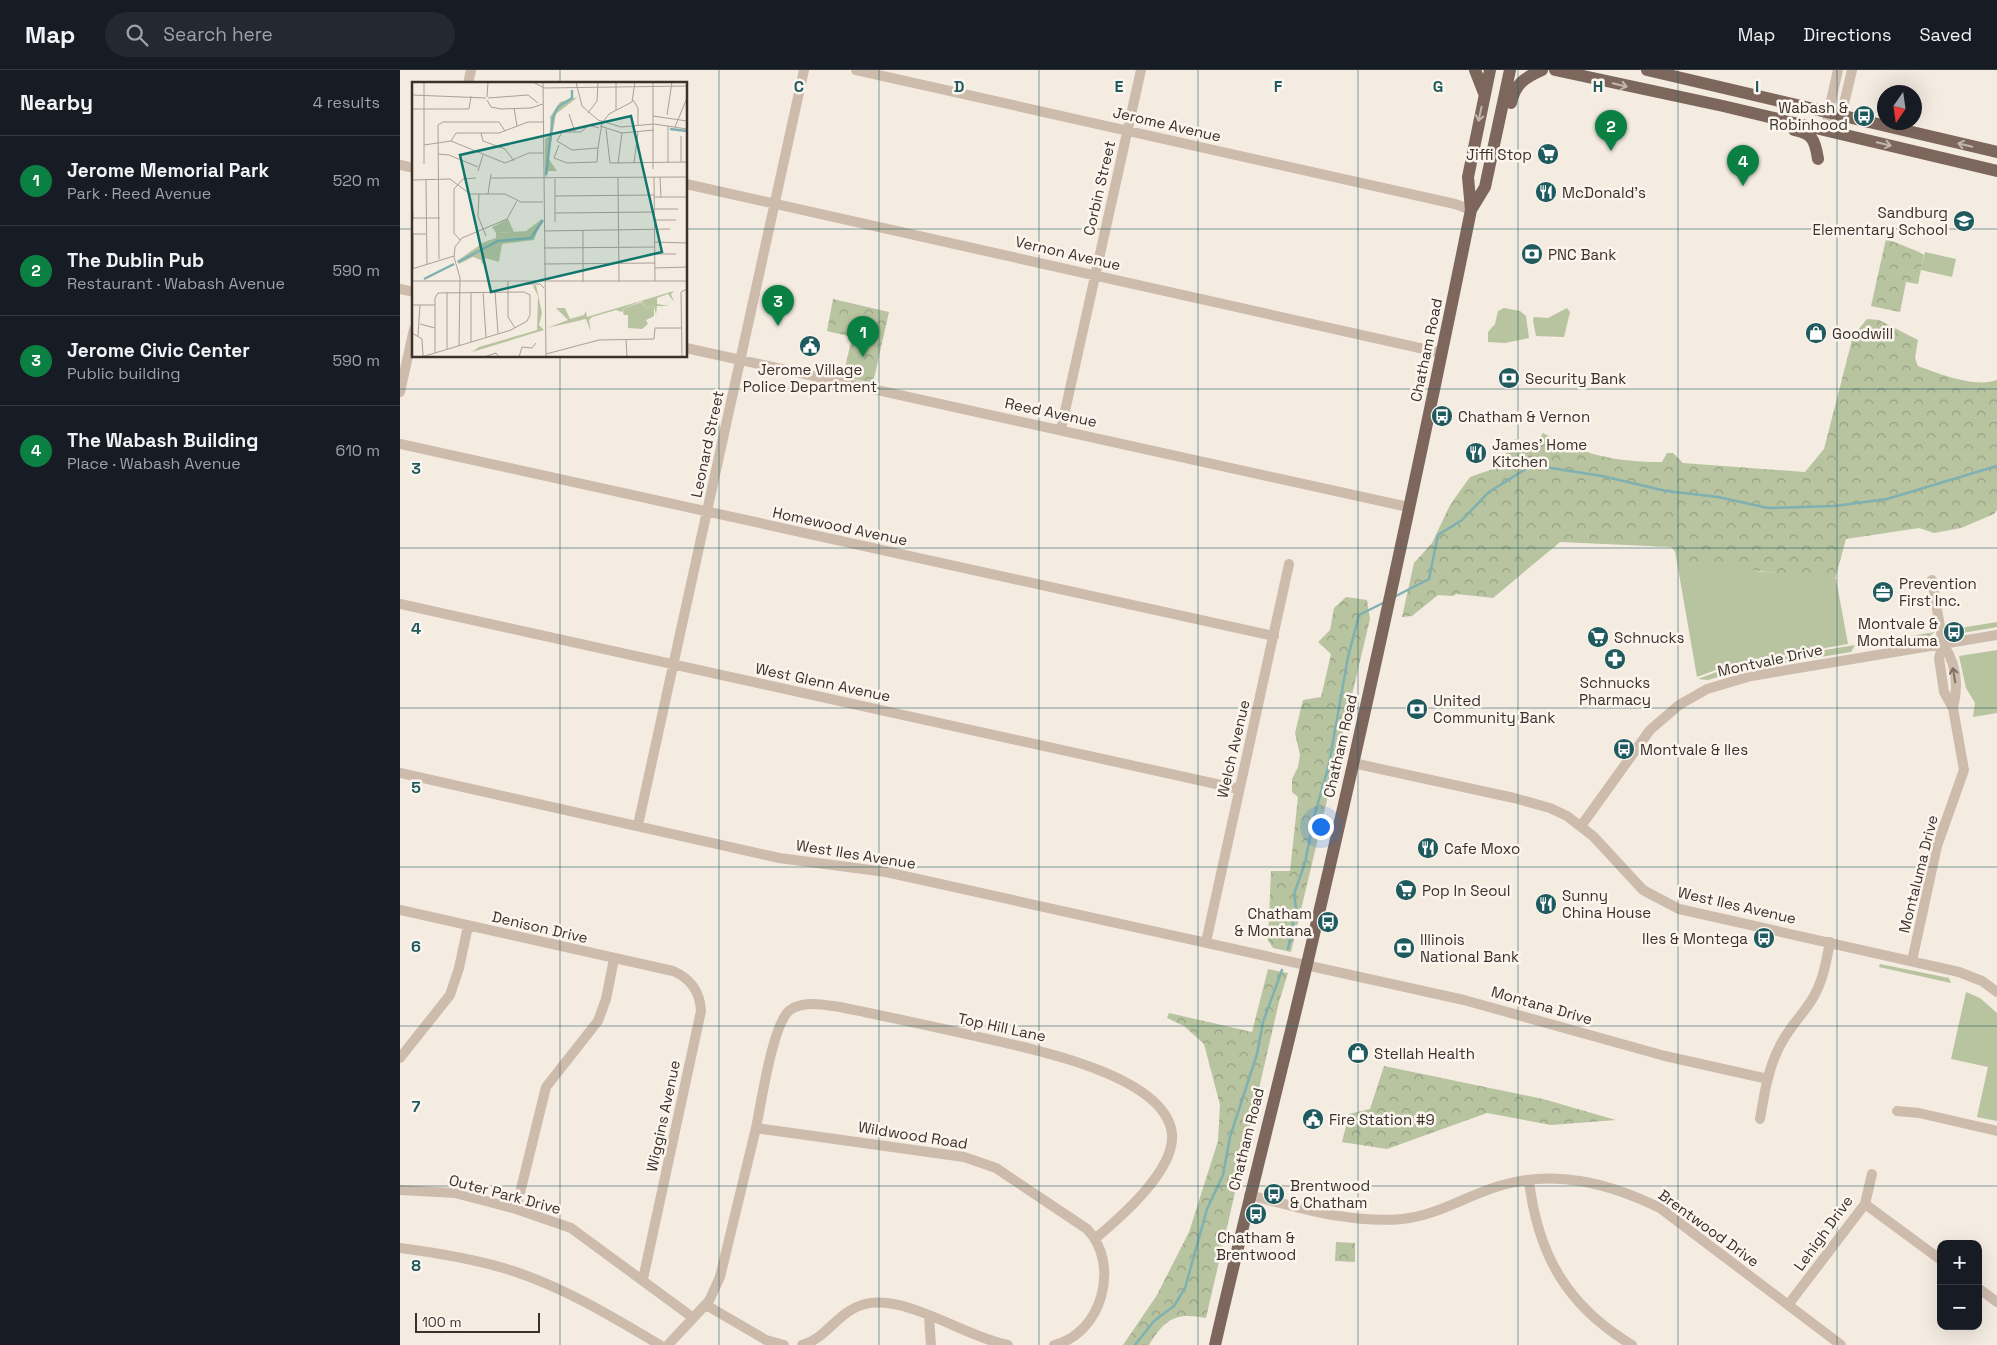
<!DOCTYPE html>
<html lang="en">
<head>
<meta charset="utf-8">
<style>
	body { margin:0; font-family:"Space Grotesk",sans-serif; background:#242831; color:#f1f3f6 }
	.controls { position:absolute; right:15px; bottom:15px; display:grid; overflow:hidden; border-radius:10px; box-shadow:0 5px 20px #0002 }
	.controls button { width:45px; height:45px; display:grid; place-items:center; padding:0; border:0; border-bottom:1px solid #363941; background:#171b24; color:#f1f3f6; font:25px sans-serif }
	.compass { position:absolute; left:1477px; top:15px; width:45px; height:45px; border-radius:50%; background:#171b24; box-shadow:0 5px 20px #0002; rotate:193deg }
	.scale { position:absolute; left:15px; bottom:12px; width:125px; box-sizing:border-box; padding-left:5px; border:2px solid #3b302b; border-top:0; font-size:14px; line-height:18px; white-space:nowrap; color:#3b302b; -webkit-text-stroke:4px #fbf5ee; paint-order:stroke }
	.you { position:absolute; left:920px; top:756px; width:18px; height:18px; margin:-12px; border:4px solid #fff; border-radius:50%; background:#1a73e8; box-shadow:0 0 0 8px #1a73e833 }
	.badge { display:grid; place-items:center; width:32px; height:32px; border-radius:50%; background:#0b8043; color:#fff; font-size:16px; font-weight:700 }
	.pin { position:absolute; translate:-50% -41px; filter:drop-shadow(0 1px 2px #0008) }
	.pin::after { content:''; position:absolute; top:26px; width:18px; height:15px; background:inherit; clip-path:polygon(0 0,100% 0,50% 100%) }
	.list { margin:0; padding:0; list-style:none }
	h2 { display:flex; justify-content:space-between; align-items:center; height:65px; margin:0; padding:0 20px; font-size:21px }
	h2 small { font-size:16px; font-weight:400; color:#9ea1a6 }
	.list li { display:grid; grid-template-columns:32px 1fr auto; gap:15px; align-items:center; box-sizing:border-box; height:90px; padding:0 20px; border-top:1px solid #363941 }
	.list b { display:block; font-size:19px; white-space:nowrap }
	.list p { margin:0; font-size:16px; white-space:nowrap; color:#9ea1a6 }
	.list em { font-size:16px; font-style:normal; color:#9ea1a6 }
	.icon { flex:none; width:28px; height:28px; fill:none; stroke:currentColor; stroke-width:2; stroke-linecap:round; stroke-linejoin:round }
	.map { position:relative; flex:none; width:1597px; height:1275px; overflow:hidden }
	header { display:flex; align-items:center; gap:30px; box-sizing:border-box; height:70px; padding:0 25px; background:#171b24; border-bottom:1px solid #363941 }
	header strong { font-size:24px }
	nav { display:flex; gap:28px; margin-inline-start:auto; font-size:18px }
	.search { width:350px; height:45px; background:#242831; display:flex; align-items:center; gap:12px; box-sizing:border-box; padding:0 18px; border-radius:28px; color:#9ea1a6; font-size:19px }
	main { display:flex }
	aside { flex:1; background:#171b24 }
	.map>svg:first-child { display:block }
</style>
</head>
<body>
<header>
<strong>Map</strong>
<div class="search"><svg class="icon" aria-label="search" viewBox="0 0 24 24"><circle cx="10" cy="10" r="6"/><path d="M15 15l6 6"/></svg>Search here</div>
<nav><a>Map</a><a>Directions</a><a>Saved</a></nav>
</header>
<main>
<aside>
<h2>Nearby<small>4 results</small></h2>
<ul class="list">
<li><span class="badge">1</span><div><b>Jerome Memorial Park</b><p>Park · Reed Avenue</p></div><em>520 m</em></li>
<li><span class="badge">2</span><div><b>The Dublin Pub</b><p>Restaurant · Wabash Avenue</p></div><em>590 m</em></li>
<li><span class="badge">3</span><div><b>Jerome Civic Center</b><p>Public building</p></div><em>590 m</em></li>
<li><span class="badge">4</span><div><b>The Wabash Building</b><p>Place · Wabash Avenue</p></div><em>610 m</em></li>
</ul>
</aside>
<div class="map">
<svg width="1597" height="1275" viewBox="0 0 1597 1275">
	<defs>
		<pattern id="forest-crowns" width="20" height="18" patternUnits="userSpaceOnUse" patternTransform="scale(1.25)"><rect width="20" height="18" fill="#b8c4a0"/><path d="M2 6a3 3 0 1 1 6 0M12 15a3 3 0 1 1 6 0" fill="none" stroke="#97a083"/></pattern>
	</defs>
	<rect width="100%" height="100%" fill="#f4ebe1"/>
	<path fill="#b8c4a0" d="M1525 182 1556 189 1552 207 1521 200Z
		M1104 238 1120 241 1126 246 1129 268 1105 273 1088 272V262L1095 254 1098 241Z
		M1167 238 1170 242 1164 267 1136 266 1133 250 1134 247 1148 248Z
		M1275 481 1279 486 1362 502 1396 503 1436 509 1448 574 1329 595 1297 607Z
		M1597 552V557L1557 564 1548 560Z
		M1535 562 1526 569 1474 577 1468 573Z
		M1455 575 1451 582 1341 600 1308 610 1298 609 1335 595Z
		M1597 580V643L1573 647 1575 633 1566 618 1559 586Z
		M1480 894 1549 908 1551 913 1479 897Z
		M1566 922 1580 928 1597 943V1051L1577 1047 1588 997 1551 989Z"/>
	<path fill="url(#forest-crowns)" d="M1486 169C1492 171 1521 182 1524 185L1518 214 1506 212 1500 242 1471 236Z
		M433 229 489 242 473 313 443 307 452 267 427 261Z
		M1467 249 1479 250 1518 270 1515 288 1518 296C1539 304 1575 318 1597 310V440L1594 444 1561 458 1534 463 1519 458 1446 469 1435 509 1299 495 1279 486 1271 477 1160 472 1093 528 1057 524 1052 526 1038 525 1012 546 1002 547 1014 493 1032 473 1050 435 1070 407 1099 397 1114 369 1136 374 1143 363C1183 385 1216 392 1262 392L1267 383H1273L1283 393 1405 402 1424 379 1453 266Z
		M946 527 967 530 970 549 891 882 873 878 868 870 871 801H890L898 727 892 722V709L898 697 900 685 895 663 903 630 921 627 931 584 918 572 930 560 934 538Z
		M868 899 888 903 879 932 806 1248C775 1242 765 1249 749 1275H723L757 1225 789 1162 818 1071 820 1035 804 974 784 956 767 948 769 943 852 962Z
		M984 996 1143 1029 1216 1050 1151 1055 1087 1043 987 1079 942 1072 949 1044 970 1039Z
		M936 1172 955 1173V1192L935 1191Z"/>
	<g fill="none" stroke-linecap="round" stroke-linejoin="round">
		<path stroke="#7fb0b2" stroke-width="2.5" d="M994 527 1029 509 1038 465 1062 450 1089 422 1132 395 1202 406 1266 421 1318 427 1368 438 1435 436 1487 429 1597 396
			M888 879 896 838 894 824 905 793 914 747 929 694 948 587 959 545 985 532
			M735 1275 754 1251 774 1236 785 1218 807 1139 823 1105 830 1067 857 984 863 952 882 900"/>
		<path stroke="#cdbbac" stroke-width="10" d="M456 0 1055 134 1071 140
			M68 14 71 0
			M1427 60 1428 44 1438 0
			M1437 63 1452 0
			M0 95 14 98
			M286 114 1042 283
			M0 219 14 222
			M286 278 1008 437
			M0 322 14 259
			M661 359 741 0
			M0 374 874 566
			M0 534 839 719
			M1543 574C1556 593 1559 615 1553 638
			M953 693 1114 728 1150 738 1167 746 1193 766 1243 820 1279 839 1559 902 1582 911 1597 922
			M0 703 379 788 486 802 1064 930 1265 986 1368 1009
			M238 755 404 0
			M1181 756 1250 660 1279 635 1307 619 1351 606 1597 565
			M0 840 273 901C290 908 300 922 301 941L243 1209
			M806 872 889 494
			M1512 891 1537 776 1564 700 1553 638 1544 622 1539 588 1543 574 1532 510
			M0 988 50 925 59 898 68 856
			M1497 1041 1519 1043 1597 1061
			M1360 1049C1364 1027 1367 1003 1377 982 1385 962 1400 948 1411 931 1423 913 1426 892 1430 872
			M356 1058C361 1034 373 952 390 940 404 930 424 935 440 937 483 946 527 955 570 965 618 976 766 1002 772 1064 775 1100 722 1146 696 1168
			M1129 1111C1138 1185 1167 1236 1232 1275
			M0 1120 55 1123 116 1139 171 1158 292 1247
			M849 1125C898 1137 950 1154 1002 1149 1036 1146 1066 1126 1099 1116 1155 1099 1209 1113 1260 1138L1441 1275
			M1465 1134 1541 1190
			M116 1139 146 1017 198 951 206 929 214 889
			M0 1178C38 1183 76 1189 113 1201 165 1218 213 1247 260 1275
			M1578 1218 1597 1232
			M306 1235 366 1270 384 1275
			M1388 1235 1465 1134 1472 1104
			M529 1247 531 1275
			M268 1275 309 1231 320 1207 356 1058 564 1087 596 1098 687 1159C721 1194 702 1264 654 1275
			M402 1275C428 1268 436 1242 465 1234 506 1224 565 1267 608 1275"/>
		<path stroke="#7d675c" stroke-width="12" d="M1075 0 1084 23
			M1155 0 1323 36 1597 101
			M1247 0 1597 82
			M1111 33C1115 14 1124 8 1142 0
			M1394 60C1413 64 1415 70 1418 89
			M1071 140 1085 117 1110 0
			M815 1275C844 1148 877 1021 907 894 966 644 1020 392 1071 140L1068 107 1090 0"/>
	</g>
	<defs><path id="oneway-shaft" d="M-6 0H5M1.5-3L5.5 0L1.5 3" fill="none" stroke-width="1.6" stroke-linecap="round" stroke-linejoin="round" transform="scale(1.25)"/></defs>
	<g stroke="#c2b5ac">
		<use href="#oneway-shaft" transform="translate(1220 15) rotate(13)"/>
		<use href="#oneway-shaft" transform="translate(1080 44) rotate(102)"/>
		<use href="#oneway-shaft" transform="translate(1484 74) rotate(13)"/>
		<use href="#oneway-shaft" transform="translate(1565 75) rotate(-167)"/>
	</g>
	<use stroke="#7d6f65" href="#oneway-shaft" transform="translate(1554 605) rotate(-100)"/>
	<path fill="none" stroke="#1f5a5e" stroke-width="1" stroke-opacity="0.55" d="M160 0V14M319 0V1275M479 0V1275M639 0V1275M798 0V1275M958 0V1275M1118 0V1275M1278 0V1275M1437 0V1275M0 159H14M286 159H1597M160 286V1275M0 319H1597M0 478H1597M0 638H1597M0 797H1597M0 956H1597M0 1116H1597"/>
	<defs>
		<g id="bus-disc" transform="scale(1.125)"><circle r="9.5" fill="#1f5a5e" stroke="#fbf5ee"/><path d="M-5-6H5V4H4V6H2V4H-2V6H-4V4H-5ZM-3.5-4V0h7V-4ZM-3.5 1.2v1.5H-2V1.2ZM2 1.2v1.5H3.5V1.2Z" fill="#fff"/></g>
		<g id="supermarket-disc" transform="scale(1.125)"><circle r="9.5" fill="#1f5a5e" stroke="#fbf5ee"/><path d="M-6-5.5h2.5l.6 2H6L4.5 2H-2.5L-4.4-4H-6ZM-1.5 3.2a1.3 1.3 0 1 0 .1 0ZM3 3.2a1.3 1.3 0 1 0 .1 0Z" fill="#fff"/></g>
		<g id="restaurant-disc" transform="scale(1.125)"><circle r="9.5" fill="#1f5a5e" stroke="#fbf5ee"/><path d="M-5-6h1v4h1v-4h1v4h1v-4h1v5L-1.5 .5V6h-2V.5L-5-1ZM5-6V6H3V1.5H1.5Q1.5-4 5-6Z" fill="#fff"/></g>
		<g id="school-disc" transform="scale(1.125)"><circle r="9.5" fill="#1f5a5e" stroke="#fbf5ee"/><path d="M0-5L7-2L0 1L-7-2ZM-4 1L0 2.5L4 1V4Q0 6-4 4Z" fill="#fff"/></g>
		<g id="bank-disc" transform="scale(1.125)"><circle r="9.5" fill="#1f5a5e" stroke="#fbf5ee"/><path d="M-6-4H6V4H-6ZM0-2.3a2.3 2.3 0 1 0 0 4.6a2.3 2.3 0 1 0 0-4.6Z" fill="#fff"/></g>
		<g id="shop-disc" transform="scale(1.125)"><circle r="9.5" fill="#1f5a5e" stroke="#fbf5ee"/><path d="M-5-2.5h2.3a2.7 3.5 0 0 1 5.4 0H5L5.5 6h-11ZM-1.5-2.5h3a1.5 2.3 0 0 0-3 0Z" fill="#fff"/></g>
		<g id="civic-disc" transform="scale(1.125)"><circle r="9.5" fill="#1f5a5e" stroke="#fbf5ee"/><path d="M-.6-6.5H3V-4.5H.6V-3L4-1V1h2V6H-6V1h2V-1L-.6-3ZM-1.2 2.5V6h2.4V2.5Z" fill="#fff"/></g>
		<g id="office-disc" transform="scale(1.125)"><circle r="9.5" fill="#1f5a5e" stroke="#fbf5ee"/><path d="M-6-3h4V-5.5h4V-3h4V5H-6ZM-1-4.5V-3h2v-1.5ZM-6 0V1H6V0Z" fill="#fff"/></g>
		<g id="pharmacy-disc" transform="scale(1.125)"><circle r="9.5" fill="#1f5a5e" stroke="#fbf5ee"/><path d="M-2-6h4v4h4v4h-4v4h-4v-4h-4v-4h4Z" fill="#fff"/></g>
	</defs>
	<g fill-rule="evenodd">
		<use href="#bus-disc" x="1464" y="46"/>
		<use href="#supermarket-disc" x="1148" y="84"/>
		<use href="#restaurant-disc" x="1146" y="122"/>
		<use href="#school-disc" x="1564" y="151"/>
		<use href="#bank-disc" x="1132" y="184"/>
		<use href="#shop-disc" x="1416" y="263"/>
		<use href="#civic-disc" x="410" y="276"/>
		<use href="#bank-disc" x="1109" y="308"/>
		<use href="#bus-disc" x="1042" y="346"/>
		<use href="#restaurant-disc" x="1076" y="383"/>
		<use href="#office-disc" x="1483" y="522"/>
		<use href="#bus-disc" x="1554" y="562"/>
		<use href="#supermarket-disc" x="1198" y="567"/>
		<use href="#pharmacy-disc" x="1215" y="589"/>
		<use href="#bank-disc" x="1017" y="639"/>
		<use href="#bus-disc" x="1224" y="679"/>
		<use href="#restaurant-disc" x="1028" y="778"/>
		<use href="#supermarket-disc" x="1006" y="820"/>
		<use href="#restaurant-disc" x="1146" y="834"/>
		<use href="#bus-disc" x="928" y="852"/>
		<use href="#bus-disc" x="1364" y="868"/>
		<use href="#bank-disc" x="1004" y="878"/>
		<use href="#shop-disc" x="958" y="983"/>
		<use href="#civic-disc" x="913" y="1049"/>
		<use href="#bus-disc" x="874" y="1124"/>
		<use href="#bus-disc" x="856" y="1144"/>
	</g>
	<g text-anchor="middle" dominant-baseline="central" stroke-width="5" stroke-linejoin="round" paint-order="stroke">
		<g font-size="15" fill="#3b302b" stroke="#fbf5ee" text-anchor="start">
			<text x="1448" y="37" text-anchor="end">Wabash &amp;<tspan x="1448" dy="17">Robinhood</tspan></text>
			<text x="1132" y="84" text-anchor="end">Jiffi Stop</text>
			<text x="1162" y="122">McDonald's</text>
			<text x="1548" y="142" text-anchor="end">Sandburg<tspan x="1548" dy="17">Elementary School</tspan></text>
			<text x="1148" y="184">PNC Bank</text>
			<text x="1432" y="263">Goodwill</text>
			<text x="410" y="299" text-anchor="middle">Jerome Village<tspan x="410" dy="17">Police Department</tspan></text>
			<text x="1125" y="308">Security Bank</text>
			<text x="1058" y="346">Chatham &amp; Vernon</text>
			<text x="1092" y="374">James' Home<tspan x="1092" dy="17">Kitchen</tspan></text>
			<text x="1499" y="513">Prevention<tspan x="1499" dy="17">First Inc.</tspan></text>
			<text x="1538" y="553" text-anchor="end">Montvale &amp;<tspan x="1538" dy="17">Montaluma</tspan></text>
			<text x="1214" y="567">Schnucks</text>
			<text x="1215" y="612" text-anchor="middle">Schnucks<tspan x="1215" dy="17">Pharmacy</tspan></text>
			<text x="1033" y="630">United<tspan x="1033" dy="17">Community Bank</tspan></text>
			<text x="1240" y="679">Montvale &amp; Iles</text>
			<text x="1044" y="778">Cafe Moxo</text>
			<text x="1022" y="820">Pop In Seoul</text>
			<text x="1162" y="825">Sunny<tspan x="1162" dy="17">China House</tspan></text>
			<text x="912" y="843" text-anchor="end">Chatham<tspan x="912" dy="17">&amp; Montana</tspan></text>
			<text x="1348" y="868" text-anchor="end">Iles &amp; Montega</text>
			<text x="1020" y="869">Illinois<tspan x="1020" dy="17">National Bank</tspan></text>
			<text x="974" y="983">Stellah Health</text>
			<text x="929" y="1049">Fire Station #9</text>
			<text x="890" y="1115">Brentwood<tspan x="890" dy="17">&amp; Chatham</tspan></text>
			<text x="856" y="1167" text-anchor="middle">Chatham &amp;<tspan x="856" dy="17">Brentwood</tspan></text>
		</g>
		<g font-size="15" fill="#3b302b" stroke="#fbf5ee">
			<text transform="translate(767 54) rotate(13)">Jerome Avenue</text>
			<text transform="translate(699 118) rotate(-77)">Corbin Street</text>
			<text transform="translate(668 183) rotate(13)">Vernon Avenue</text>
			<text transform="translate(1026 280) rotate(-78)">Chatham Road</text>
			<text transform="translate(651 342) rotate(12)">Reed Avenue</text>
			<text transform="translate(307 374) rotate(-78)">Leonard Street</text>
			<text transform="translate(440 456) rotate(12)">Homewood Avenue</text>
			<text transform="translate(1370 590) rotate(-12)">Montvale Drive</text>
			<text transform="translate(423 612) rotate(12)">West Glenn Avenue</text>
			<text transform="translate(940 676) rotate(-77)">Chatham Road</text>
			<text transform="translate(833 679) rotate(-77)">Welch Avenue</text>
			<text transform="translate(456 784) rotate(9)">West Iles Avenue</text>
			<text transform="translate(1518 804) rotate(-76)">Montaluma Drive</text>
			<text transform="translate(1337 835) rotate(13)">West Iles Avenue</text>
			<text transform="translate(140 857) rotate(13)">Denison Drive</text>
			<text transform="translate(1142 935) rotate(16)">Montana Drive</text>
			<text transform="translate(602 957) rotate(12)">Top Hill Lane</text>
			<text transform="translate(263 1046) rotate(-78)">Wiggins Avenue</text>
			<text transform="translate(513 1065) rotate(9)">Wildwood Road</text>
			<text transform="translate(846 1069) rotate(-76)">Chatham Road</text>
			<text transform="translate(105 1124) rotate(15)">Outer Park Drive</text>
			<text transform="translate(1309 1158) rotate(36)">Brentwood Drive</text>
			<text transform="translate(1423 1163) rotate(-54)">Lehigh Drive</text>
		</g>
	</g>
	<g transform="translate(12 12)">
		<rect width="275" height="275" fill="#f4ebe1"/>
		<path d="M96 137 102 150 84 151 80 145ZM230 220 234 226 242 224V234L234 238 236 242 230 247 216 246V233H212L210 227Z" fill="#b8c4a0"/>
		<path d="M166 15 144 32 136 76 145 89H136L133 96V57L139 52 138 35 148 20ZM130 137 122 158 90 162 87 180 73 176 70 183 69 178 61 175 47 182 45 179 72 160 84 156V151L114 149ZM124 203 130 231 127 243 132 248 60 270 67 265 125 248 126 214 121 204ZM262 209 259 212 262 220 256 212 245 216V222L257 224H245L244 233 242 224 234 226 230 219 210 227V230L204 228 180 235 177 238 179 250 174 237 135 246 156 238 144 226H153L158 237 172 233 174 229 175 235Z" fill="#b8c4a0"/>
		<path fill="none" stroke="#7fb0b2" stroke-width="2.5" d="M258 47 275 49M134 93 141 35 146 25 160 16V8M46 180 86 159 119 156 131 138M12 197 42 182"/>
		<path fill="none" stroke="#aaa098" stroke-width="1" d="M12 0V82M121 0 132 6 275 4M131 0 134 275M164 0 170 24 186 38 209 45 242 42 275 47M241 0V87M0 13 74 16M75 15 76 0M76 16 116 13 126 21M75 18 79 25 89 27 119 26 131 22M221 18 226 26V44M102 26 105 44M0 27H57L59 14M204 28V0M176 31 185 19 186 0M157 32 163 50M255 33 260 0M241 34 275 39M188 44 210 51 242 48M256 44V81M263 45 275 16M187 46 177 43 169 50H150L145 59 160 68 186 66 190 41 197 32 220 20 223 0M194 47 198 81 275 80M69 51 71 59 93 67 102 79M269 54V80M39 59 44 51H87L116 40H132M12 63 39 59 93 81 117 71H132M147 63 142 76 155 81 185 80 186 66M26 72 37 73 66 85M206 81 210 51M222 81 226 50M66 89 71 73M242 95 243 199M248 95 249 115M79 96 275 95M206 96 207 200M143 97V140M0 98 38 97 58 112H93L109 120H131M14 98 15 182M0 112 1 136H28M67 112 66 134 74 154M76 112 79 92M143 114 242 113M242 115H275M242 127H266M143 131 242 130M242 138H264M171 148V200M132 149 258 147M48 158 42 151V107L51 97 64 96M243 160 275 161M132 166 243 165M243 172H264M27 177 26 43 31 40H87L93 49M132 182 243 181M243 186 275 185M0 187 42 174M1 187V152H14M0 199H275M96 199V235L103 246M115 202H128L132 206M35 210V267M59 210V260M71 210 74 255M83 210 86 251M0 223H23M8 242 23 246M0 251 10 257 11 274M6 254 8 223M214 257 215 275M47 264 48 196 42 175 43 165 50 156 95 137 105 119M134 272 187 258 242 257 243 246H269M11 274H13L99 248 115 239 118 233V213L112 210 26 211 23 216V271M72 275 84 271 87 275M107 275 110 265 120 266 124 261M270 275 269 210 275 207"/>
		<path fill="#0f766e" fill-opacity="0.15" stroke="#0f766e" stroke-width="2.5" d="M219 34 250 170 79 210 48 73Z"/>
		<rect width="275" height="275" fill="none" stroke="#3b302b" stroke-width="2.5"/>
	</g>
	<g font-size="16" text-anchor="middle" font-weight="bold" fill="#1f5a5e" stroke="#fbf5ee" stroke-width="5" stroke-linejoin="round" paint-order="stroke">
		<text x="399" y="22">C</text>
		<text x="559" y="22">D</text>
		<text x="719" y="22">E</text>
		<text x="878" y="22">F</text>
		<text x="1038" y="22">G</text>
		<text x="1198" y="22">H</text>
		<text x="1357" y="22">I</text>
		<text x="16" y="404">3</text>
		<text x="16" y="564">4</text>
		<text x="16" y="723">5</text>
		<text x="16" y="882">6</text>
		<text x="16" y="1042">7</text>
		<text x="16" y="1201">8</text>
	</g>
</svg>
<div class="controls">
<button>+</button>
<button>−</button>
</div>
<svg class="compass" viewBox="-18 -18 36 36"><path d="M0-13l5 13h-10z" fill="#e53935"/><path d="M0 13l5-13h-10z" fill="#9ea1a6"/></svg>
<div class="scale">100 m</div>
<div class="you"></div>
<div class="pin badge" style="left:463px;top:287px">1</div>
<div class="pin badge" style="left:1211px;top:81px">2</div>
<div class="pin badge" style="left:378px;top:256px">3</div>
<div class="pin badge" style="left:1343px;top:116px">4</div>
</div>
</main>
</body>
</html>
